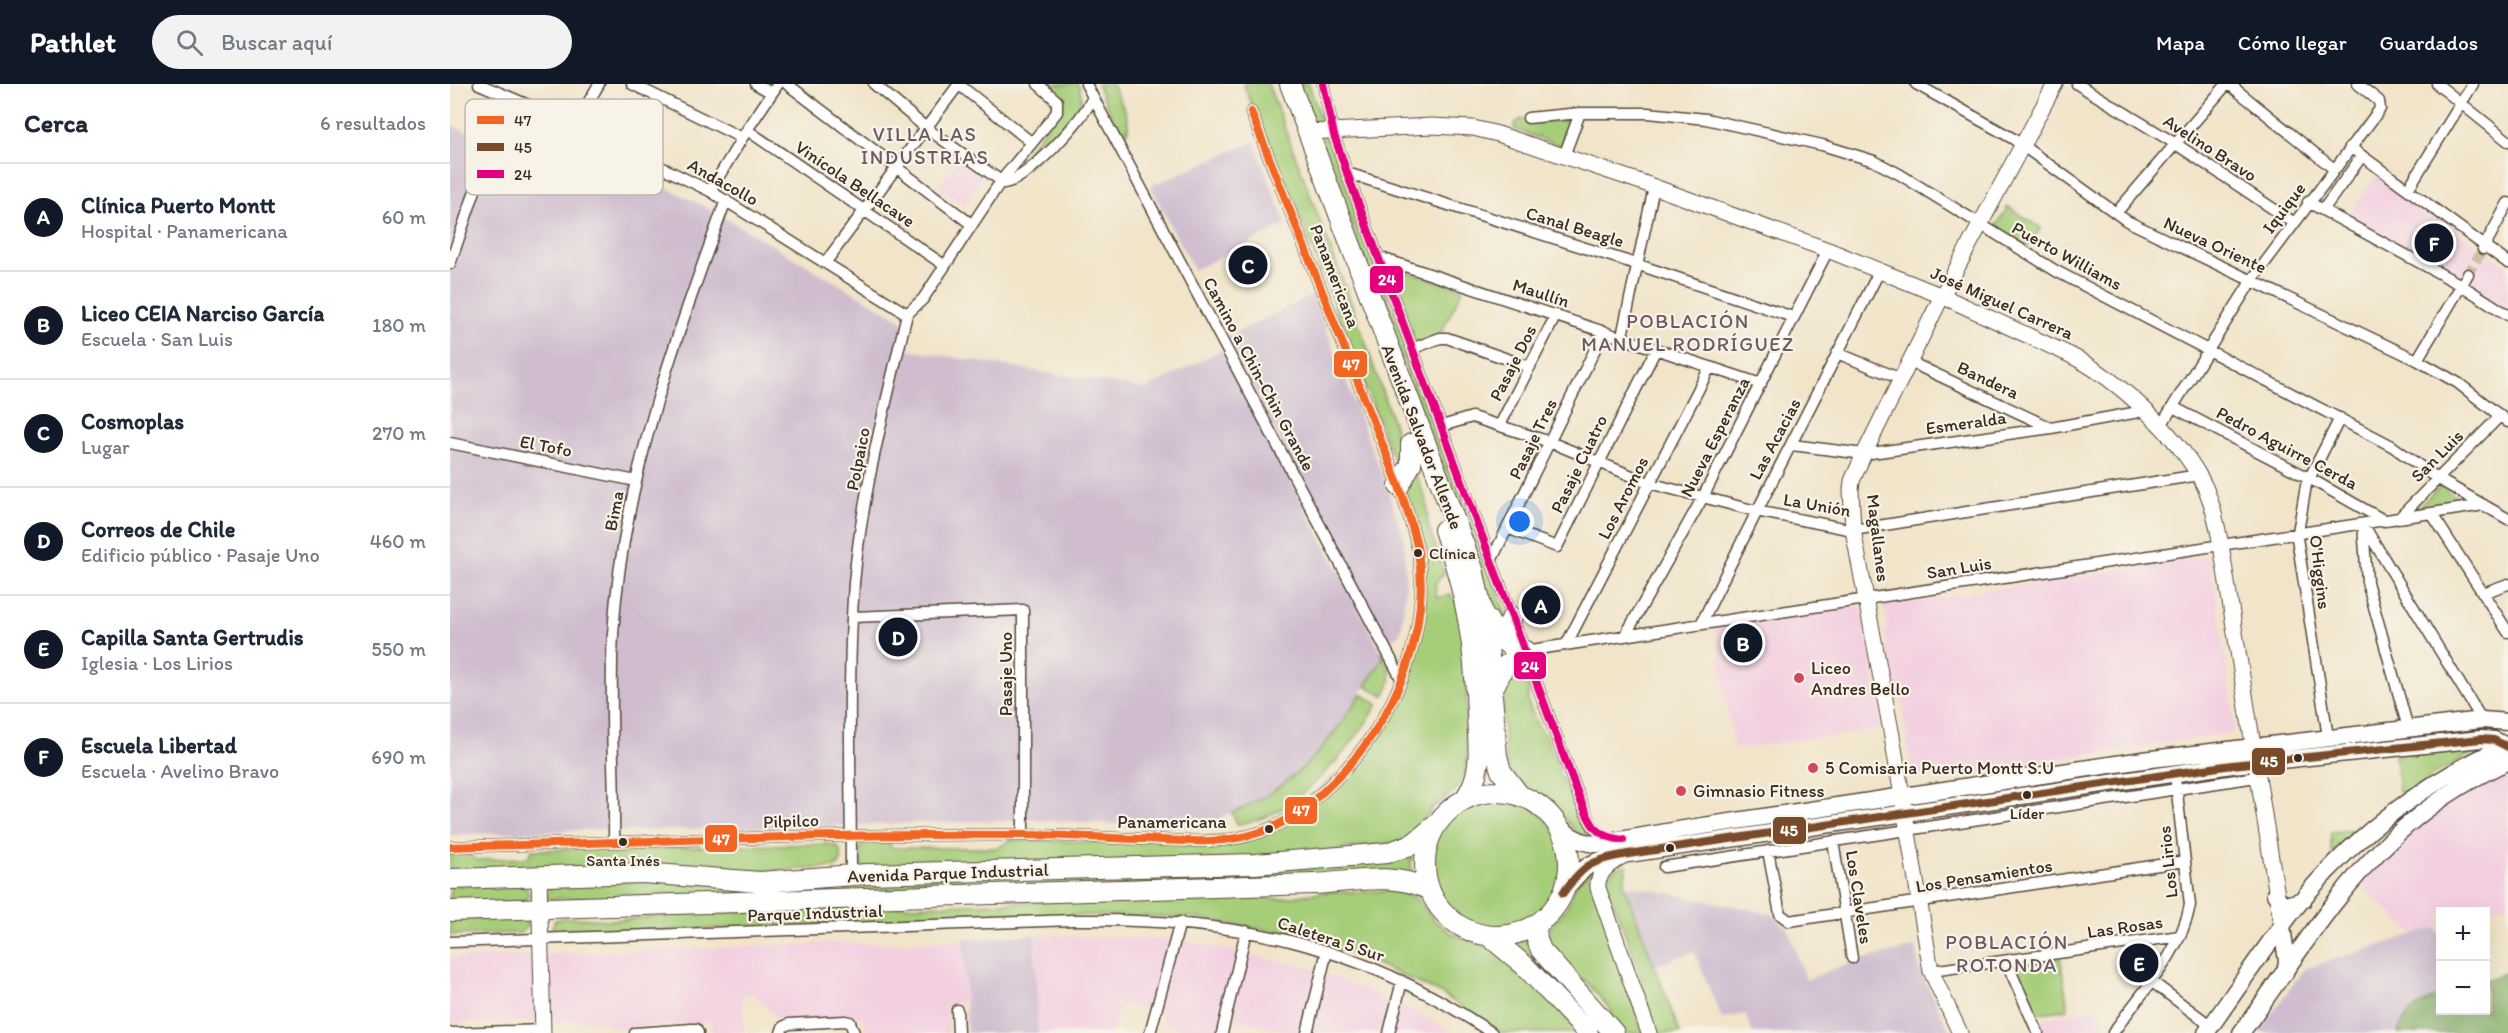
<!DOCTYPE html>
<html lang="es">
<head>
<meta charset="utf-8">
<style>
	body { margin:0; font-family:Itim,sans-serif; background:#f2f2f3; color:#1f2937 }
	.controls { position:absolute; right:18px; bottom:18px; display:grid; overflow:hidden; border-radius:0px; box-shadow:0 6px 24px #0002 }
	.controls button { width:54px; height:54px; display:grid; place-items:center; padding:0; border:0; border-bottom:2px solid #e0e1e3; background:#fff; color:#1f2937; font:30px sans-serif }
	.you { position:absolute; left:1070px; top:438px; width:21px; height:21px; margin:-15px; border:4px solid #fff; border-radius:50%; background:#1a73e8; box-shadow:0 0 0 9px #1a73e833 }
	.badge { display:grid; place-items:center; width:39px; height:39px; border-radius:50%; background:#111827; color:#fff; font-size:20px; font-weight:700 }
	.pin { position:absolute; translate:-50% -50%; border:3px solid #fff; box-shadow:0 2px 6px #0006 }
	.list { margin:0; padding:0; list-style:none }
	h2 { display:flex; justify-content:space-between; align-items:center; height:78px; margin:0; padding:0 24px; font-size:26px }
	h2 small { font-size:20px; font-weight:400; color:#747a83 }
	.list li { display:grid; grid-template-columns:39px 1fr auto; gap:18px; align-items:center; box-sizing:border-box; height:108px; padding:0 24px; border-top:2px solid #e0e1e3 }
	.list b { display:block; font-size:22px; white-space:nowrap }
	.list p { margin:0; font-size:20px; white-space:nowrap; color:#747a83 }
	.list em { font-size:20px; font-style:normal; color:#747a83 }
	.icon { flex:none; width:33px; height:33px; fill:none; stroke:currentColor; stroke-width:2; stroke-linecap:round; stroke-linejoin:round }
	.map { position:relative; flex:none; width:2058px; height:949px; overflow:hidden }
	header { display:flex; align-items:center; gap:36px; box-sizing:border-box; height:84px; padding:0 30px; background:#111827; color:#fff }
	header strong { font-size:28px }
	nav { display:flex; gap:33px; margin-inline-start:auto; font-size:21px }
	.search { width:420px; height:54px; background:#f2f2f3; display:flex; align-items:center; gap:15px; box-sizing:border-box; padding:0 21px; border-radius:33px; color:#747a83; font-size:22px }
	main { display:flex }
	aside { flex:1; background:#fff }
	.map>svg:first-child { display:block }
</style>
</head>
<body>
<header>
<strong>Pathlet</strong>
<div class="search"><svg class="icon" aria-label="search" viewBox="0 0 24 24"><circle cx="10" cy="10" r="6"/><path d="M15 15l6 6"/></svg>Buscar aquí</div>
<nav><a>Mapa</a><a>Cómo llegar</a><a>Guardados</a></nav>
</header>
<main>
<aside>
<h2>Cerca<small>6 resultados</small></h2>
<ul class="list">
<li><span class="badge">A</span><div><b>Clínica Puerto Montt</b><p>Hospital · Panamericana</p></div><em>60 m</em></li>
<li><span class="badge">B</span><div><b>Liceo CEIA Narciso García</b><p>Escuela · San Luis</p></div><em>180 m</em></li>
<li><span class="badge">C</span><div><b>Cosmoplas</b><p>Lugar</p></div><em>270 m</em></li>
<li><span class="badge">D</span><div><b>Correos de Chile</b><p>Edificio público · Pasaje Uno</p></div><em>460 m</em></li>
<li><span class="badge">E</span><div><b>Capilla Santa Gertrudis</b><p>Iglesia · Los Lirios</p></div><em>550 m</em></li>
<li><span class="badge">F</span><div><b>Escuela Libertad</b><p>Escuela · Avelino Bravo</p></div><em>690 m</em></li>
</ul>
</aside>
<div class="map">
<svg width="2058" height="949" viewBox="0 0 2058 949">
	<rect width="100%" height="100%" fill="#f7f3e8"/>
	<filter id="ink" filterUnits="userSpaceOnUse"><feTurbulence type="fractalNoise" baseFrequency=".0167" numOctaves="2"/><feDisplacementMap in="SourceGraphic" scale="12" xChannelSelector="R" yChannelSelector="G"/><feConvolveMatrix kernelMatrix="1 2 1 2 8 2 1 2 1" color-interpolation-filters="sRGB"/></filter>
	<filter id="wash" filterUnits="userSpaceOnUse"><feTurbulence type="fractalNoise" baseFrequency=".008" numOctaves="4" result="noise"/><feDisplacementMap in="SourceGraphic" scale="24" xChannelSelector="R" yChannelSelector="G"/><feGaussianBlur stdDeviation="1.35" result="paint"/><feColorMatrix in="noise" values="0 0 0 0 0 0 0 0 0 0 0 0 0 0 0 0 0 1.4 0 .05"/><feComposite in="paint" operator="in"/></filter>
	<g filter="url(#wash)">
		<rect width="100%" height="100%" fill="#f1e4c9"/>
		<path fill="#f3cfe0" d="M508 75 532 93 514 121 488 104Z
			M1929 89 2058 184V225L2014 197 1896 134Z
			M1758 472 1761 474 1785 643 1781 649 1463 696 1460 694V678L1451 616 1444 608 1435 546 1438 543 1434 522Z
			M1412 522 1432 645 1284 665 1265 544Z
			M2058 691V820L2034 827 1990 828V842L1964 850 1908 799 1925 779 1982 730 2015 711Z
			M584 851 732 856 862 884 953 922 1005 949H849L783 936 779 949H756L711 940 713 930 671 920 661 949H517L515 918 496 921 499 949H415L414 933 330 936 302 909 292 910 294 949H263L260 938 163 944 147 936 0 939V874L381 859 433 860Z
			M1650 924 1655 949H1595L1589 935Z"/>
		<path fill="#cfbdcf" d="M47 22 258 124 461 242 458 266 696 305 771 266 931 567 933 574 916 602 879 654 842 695 809 718 772 732 775 742 722 743 580 736 172 747 155 745 0 751V41L35 54Z
			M804 58 836 141 744 186 700 102Z
			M863 211 938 407 954 454 956 503 951 544 948 552 935 558 777 253Z
			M1178 801 1322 830 1338 844 1356 896 1405 877 1466 863 1469 885 1501 949H1303L1295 930 1272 935 1244 867 1205 882 1174 802Z
			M1985 844 1990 849V911L1968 922 1956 932 1948 949H1808L1854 885Z
			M584 851 588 949H517L514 855Z"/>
		<path fill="#a6cd78" stroke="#707c4b" stroke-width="1.5" d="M593 0H628C630 6 633 12 631 19 625 42 583 80 563 93L559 89 608 29Z
			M647 0H662C668 16 685 36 675 53L660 29Z
			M793 0H818L907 234 956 377 949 390 847 125Z
			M847 0H859L871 37 866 41Z
			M1072 35 1120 37 1122 39 1112 62H1110L1064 45 1065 39Z
			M869 54H878L1058 536 1045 538 1020 454Z
			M1558 123 1591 144 1578 163 1546 142Z
			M941 183 1013 205 990 251 966 259 938 187Z
			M965 387 977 419 978 441 994 489 985 500 987 514 1000 510 1009 522 1016 556 1017 669 1015 691 1007 705 982 724 968 744 952 758 798 776 413 783C406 774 409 768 413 758H438L442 764H549L559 756 650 758 813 751 916 667 945 623 959 592 974 522 954 405Z
			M1990 402 2015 419 1965 427 1966 425Z
			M931 567C940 583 946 596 933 612L916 602 933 574Z
			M1071 580 1078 602V618L1087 641 1096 652 1112 695 1139 750V753L1127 749 1101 720 1075 705 1056 680 1053 634 1056 594Z
			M911 610 928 620C901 665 843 736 787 740L782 729C844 703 875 665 911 610Z
			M2031 663 2029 666 1988 688 1954 711 1949 708 1945 671Z
			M979 780a67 67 0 1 1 134 0a67 67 0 1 1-134 0Z
			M1904 746 1905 751 1886 768 1881 767V748Z
			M377 760 387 762C393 769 393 777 386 783L288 789 209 784 186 779 159 780 134 784 0 789V768H19L21 773 27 776 73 774 78 773 82 766Z
			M963 764 961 779 963 794 395 807 404 798Z
			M1177 781 1174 802 1230 949H1203L1190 913 1193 898 1163 817 1153 807 1154 792 1167 784Z
			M1150 783 1192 949H1175L1166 941 1160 925 1135 896 1126 894 1097 861 1100 844 1117 823 1128 797Z
			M193 797 388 800 381 805 286 808 263 811 98 815C96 809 98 804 103 801Z
			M0 801 75 802 79 811 77 817 0 823Z
			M949 807 967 815 985 837 1001 849 1051 868 1131 949H1053L992 910 905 870 836 849 738 833 634 831 111 850 105 849 102 844 105 836C124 831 139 836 158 836 178 836 196 834 216 830L786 811 830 815 873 808Z
			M74 833 78 842 71 849 0 851V834Z
			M1078 855 1155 949H1145L1058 860Z
			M1610 872 1618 925 1585 930 1564 884V881Z"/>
		<path fill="#84b068" stroke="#606d43" stroke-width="1.5" d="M2054 889 2058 890V949H1948C1954 928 1972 919 1990 911V926H2036V896Z"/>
	</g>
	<g filter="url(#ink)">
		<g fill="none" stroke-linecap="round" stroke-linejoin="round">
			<path stroke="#cdbfa7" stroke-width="10" stroke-dasharray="10 5" stroke-linecap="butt" d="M2018 190 2033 165"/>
			<g stroke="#564638" stroke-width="13">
				<path id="street" d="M29 0 125 41 260 107 457 230
					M182 0 292 54
					M306 0 322 9
					M337 0 521 140
					M424 0 476 44 554 99C578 96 634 35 643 13
					M508 0 581 58
					M636 0 952 596
					M873 0 884 51 897 89 1129 713C1137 730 1142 752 1163 755
					M1466 0 1562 54 1677 137 1967 276 2008 299 2058 338
					M1627 0 1726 60 1843 138
					M1779 0 1884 85
					M1987 0 2058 57
					M1078 34 1130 29
					M125 41 149 0
					M297 46 494 181
					M1900 63 2058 179
					M1114 72 1130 29H1198L1256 35 1372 61 1424 77 1449 90 1606 187 1942 362 1988 395 2058 435
					M897 89 1186 180 1343 233
					M1958 105 2023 0
					M260 107 297 46 328 0
					M1858 118 2011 201 2058 231
					M1873 126 1912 72
					M1666 129 1777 0
					M2033 165 2058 119
					M928 173 1311 300
					M375 179 509 0
					M0 180 57 13
					M1172 252 1204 103
					M964 264 990 254H997L1080 283
					M1387 269 1451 295
					M1967 276 2018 190
					M1460 278 1601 344
					M1723 323 1859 394 1935 437
					M1050 341 1106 231
					M992 342 1022 333 1100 358 1199 399 1306 427 1403 446 1749 391
					M1710 343 1802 196 1930 25 1929 17 1908 0
					M0 359 186 397
					M1342 361 1414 370 1601 344 1694 327
					M1982 430 2058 548
					M1948 435 2049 333
					M1913 440 2032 636H2036
					M1913 440 1917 498 1958 644
					M1057 444 1107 463 1206 265
					M1041 477 1154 247
					M2033 509 2058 500
					M403 533 573 526V751
					M1251 540C1309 421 1370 304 1430 186
					M1175 552 1253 413 1378 166
					M1116 561 1260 283
					M1075 567 2034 421
					M1878 653 1847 454 1856 401 1890 334
					M1383 757 1402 874
					M164 758C165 689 159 619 163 550 172 399 225 256 276 116
					M0 763C190 758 381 749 572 751 613 751 654 754 695 755 734 757 773 761 811 748 845 736 869 713 894 687 947 628 981 548 968 467 964 445 956 424 949 402L801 28
					M1318 767 1330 830 1339 837 1735 777
					M1214 783 1806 693
					M401 791C401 694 397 596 404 499 412 408 436 319 457 230L473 215 551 97 607 28V17L588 0
					M0 858 624 836C785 834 907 858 1042 949
					M1556 877 1588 949
					M1481 887 1730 852
					M1701 897 1761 942
					M507 926 508 949
					M2 949 93 946
					M185 949 242 945H246L248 949
					M331 949 333 943 339 940 395 937 400 938 404 949
					M700 949 730 838
					M772 949 796 847
					M857 949 877 867
					M939 949 952 897
					M1663 949C1690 909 1731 870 1740 821L1726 700"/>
			</g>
			<g stroke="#564638" stroke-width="17">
				<path id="secondary" d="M858 48 982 42 1023 44 1048 50 1188 97 1378 166 1492 212 1618 270C1667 294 1731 353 1755 403 1763 421 1767 441 1771 461L1832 843
					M1175 771C1162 778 1146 788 1148 804L1199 949
					M89 792 93 949
					M1510 949 1481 887 1442 652 1403 446 1401 406 1402 397 1414 370 1492 212 1605 0"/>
			</g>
			<g stroke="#564638" stroke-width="19">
				<path id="primary" d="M1105 737C1116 751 1129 759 1147 760L1240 744 1693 676 2032 636 2058 638
					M1113 809C1134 780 1142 776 1178 770L1782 681 2031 655 2044 656 2058 663
					M1825 810 1829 816 1836 821 1853 816
					M1832 843 1837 877 1835 889
					M1756 949C1789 903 1819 856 1855 812 1910 747 1980 695 2058 661
					M1791 949C1839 884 1884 808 1944 753 1978 721 2016 697 2058 677"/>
			</g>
			<g stroke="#564638" stroke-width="22">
				<path id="highway" d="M840 0 1023 485 1037 550 1047 672 1051 687 1070 712
					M949 402 961 380V360
					M994 446C1017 511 1025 563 1027 631 1028 663 1034 687 1015 715
					M1038 536C1046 554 1056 562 1075 567
					M1041 543 1048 546 1057 545 1062 533
					M1042 606 1054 583 1075 567
					M975 780a72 72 0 1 1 144 0a72 72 0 1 1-144 0Z
					M0 795 193 789 310 798 417 790 805 780 937 769 963 760 987 740
					M0 827 864 800C902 798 943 788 978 805
					M1086 841 1087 856 1091 866 1164 949
					M1040 853 1074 881 1138 949"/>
			</g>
			<use href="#street" stroke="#fff" stroke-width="10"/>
			<use href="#secondary" stroke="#fff" stroke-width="15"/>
			<use href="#primary" stroke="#fff" stroke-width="16"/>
			<use href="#highway" stroke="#fff" stroke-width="20"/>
			<g stroke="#f7f3e8" stroke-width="12">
				<path id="bus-1" d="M0 763C190 758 381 749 572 751 613 751 654 754 695 755 734 757 773 761 811 748 845 736 869 713 894 687 947 628 981 548 968 467 964 445 956 424 949 402L801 28"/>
			</g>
			<g stroke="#f7f3e8" stroke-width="12">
				<path id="bus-2" d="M1113 809C1134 780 1142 776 1178 770L1782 681 2031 655 2044 656 2058 663"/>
			</g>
			<g stroke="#f7f3e8" stroke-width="12">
				<path id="bus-3" d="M873 0 884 51 897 89 1129 713C1141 738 1142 752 1173 756"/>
			</g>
			<use href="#bus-1" stroke="#f26522" stroke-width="8"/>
			<use href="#bus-2" stroke="#7a4b2a" stroke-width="8"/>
			<use href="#bus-3" stroke="#e5007d" stroke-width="8"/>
		</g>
	</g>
	<g fill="#3b2a1e" stroke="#f7f3e8" stroke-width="2">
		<circle cx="968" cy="469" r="5"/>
		<circle cx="1848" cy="674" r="5"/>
		<circle cx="1577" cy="711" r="5"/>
		<circle cx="819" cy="745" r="5"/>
		<circle cx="173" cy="758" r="5"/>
		<circle cx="1220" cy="764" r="5"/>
	</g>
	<g fill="#d1495b" stroke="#f7f3e8" stroke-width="2">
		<circle cx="1349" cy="594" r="6"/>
		<circle cx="1363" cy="684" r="6"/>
		<circle cx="1231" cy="707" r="6"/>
	</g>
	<g text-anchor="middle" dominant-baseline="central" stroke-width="4.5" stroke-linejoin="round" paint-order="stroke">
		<g font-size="16" fill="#3b2a1e" stroke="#f7f3e8">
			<text x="979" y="469" text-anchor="start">Clínica</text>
			<text x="1577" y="729">Líder</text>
			<text x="173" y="776">Santa Inés</text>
		</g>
		<g font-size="18" fill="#3b2a1e" stroke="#f7f3e8">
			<text transform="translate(1760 64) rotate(33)">Avelino Bravo</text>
			<text transform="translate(273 98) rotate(29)">Andacollo</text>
			<text transform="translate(405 100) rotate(34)">Vinícola Bellacave</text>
			<text transform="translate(1834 124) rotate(-53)">Iquique</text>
			<text transform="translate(1125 143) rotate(17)">Canal Beagle</text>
			<text transform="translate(1765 161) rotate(25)">Nueva Oriente</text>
			<text transform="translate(1617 172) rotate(29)">Puerto Williams</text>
			<text transform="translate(885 192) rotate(69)">Panamericana</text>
			<text transform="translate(1091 209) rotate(18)">Maullín</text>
			<text transform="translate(1552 219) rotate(24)">José Miguel Carrera</text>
			<text transform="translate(1063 279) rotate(-63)">Pasaje Dos</text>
			<text transform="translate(809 290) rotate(62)">Camino a Chin-Chin Grande</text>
			<text transform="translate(1538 296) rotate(25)">Bandera</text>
			<text transform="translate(1516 339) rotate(-8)">Esmeralda</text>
			<text transform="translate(972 353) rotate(69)">Avenida Salvador Allende</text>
			<text transform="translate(1265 353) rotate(-63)">Nueva Esperanza</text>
			<text transform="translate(1083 355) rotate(-64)">Pasaje Tres</text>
			<text transform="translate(1325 355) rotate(-62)">Las Acacias</text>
			<text transform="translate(96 362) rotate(11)">El Tofo</text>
			<text transform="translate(1837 364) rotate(28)">Pedro Aguirre Cerda</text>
			<text transform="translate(1987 372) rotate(-45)">San Luis</text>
			<text transform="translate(408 375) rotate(-79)">Polpaico</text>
			<text transform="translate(1129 380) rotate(-64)">Pasaje Cuatro</text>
			<text transform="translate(1173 414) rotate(-63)">Los Aromos</text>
			<text transform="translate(1367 421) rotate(10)">La Unión</text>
			<text transform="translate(164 427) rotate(-79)">Bima</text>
			<text transform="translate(1428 454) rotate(83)">Magallanes</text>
			<text transform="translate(1509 484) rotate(-9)">San Luis</text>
			<text transform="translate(1870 488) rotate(83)">O'Higgins</text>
			<text transform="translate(556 590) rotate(-90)">Pasaje Uno</text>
			<text transform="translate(341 737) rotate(-2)">Pilpilco</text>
			<text x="722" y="738">Panamericana</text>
			<text transform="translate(1718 778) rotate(-96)">Los Lirios</text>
			<text transform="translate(498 789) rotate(-2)">Avenida Parque Industrial</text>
			<text transform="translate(1534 792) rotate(-9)">Los Pensamientos</text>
			<text transform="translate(1409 813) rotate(81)">Los Claveles</text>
			<text transform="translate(365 829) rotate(-2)">Parque Industrial</text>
			<text transform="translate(1675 843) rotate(-8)">Las Rosas</text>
			<text transform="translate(881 855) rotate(18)">Caletera 5 Sur</text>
		</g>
		<g font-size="18" fill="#3b2a1e" stroke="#f7f3e8" text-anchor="start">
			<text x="1361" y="584">Liceo<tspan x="1361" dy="21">Andres Bello</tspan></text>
			<text x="1375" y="684">5 Comisaria Puerto Montt S.U</text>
			<text x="1243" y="707">Gimnasio Fitness</text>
		</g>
		<g font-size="20" letter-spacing="1.5" fill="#6e5863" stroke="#f7f3e8">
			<text x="475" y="50">VILLA LAS<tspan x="475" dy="23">INDUSTRIAS</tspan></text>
			<text x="1238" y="237">POBLACIÓN<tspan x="1238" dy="23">MANUEL RODRÍGUEZ</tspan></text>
			<text x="1557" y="858">POBLACIÓN<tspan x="1557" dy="23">ROTONDA</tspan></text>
		</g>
	</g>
	<rect x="15" y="15" width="198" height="96" rx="9" fill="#f7f3e8" stroke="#bfb7ab" stroke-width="1.5"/>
	<rect x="27" y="32" width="27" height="8" fill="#f26522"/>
	<rect x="27" y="59" width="27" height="8" fill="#7a4b2a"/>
	<rect x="27" y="86" width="27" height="8" fill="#e5007d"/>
	<g font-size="16" fill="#3b2a1e">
		<text x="64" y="42">47</text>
		<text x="64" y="69">45</text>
		<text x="64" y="96">24</text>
	</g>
	<g stroke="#f7f3e8" stroke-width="2">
		<rect x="919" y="181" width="35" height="29" rx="6" fill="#e5007d"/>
		<rect x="883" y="266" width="35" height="28" rx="6" fill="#f26522"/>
		<rect x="1063" y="567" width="34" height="29" rx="6" fill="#e5007d"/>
		<rect x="1801" y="663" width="35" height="29" rx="6" fill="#7a4b2a"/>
		<rect x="834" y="712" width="34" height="29" rx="6" fill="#f26522"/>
		<rect x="1322" y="732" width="35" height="29" rx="6" fill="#7a4b2a"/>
		<rect x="254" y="740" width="34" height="29" rx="6" fill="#f26522"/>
	</g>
	<g font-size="16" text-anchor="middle" font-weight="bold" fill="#fff">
		<text x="937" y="201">24</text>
		<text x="901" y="286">47</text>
		<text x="1080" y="588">24</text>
		<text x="1819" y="683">45</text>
		<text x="851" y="732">47</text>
		<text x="1339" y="752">45</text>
		<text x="271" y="761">47</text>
	</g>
</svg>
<div class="controls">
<button>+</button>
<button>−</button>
</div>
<div class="you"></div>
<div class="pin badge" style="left:1091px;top:521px">A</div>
<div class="pin badge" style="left:1293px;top:559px">B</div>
<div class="pin badge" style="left:798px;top:181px">C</div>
<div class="pin badge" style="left:448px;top:553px">D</div>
<div class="pin badge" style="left:1689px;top:879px">E</div>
<div class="pin badge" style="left:1984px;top:159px">F</div>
</div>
</main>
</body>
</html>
